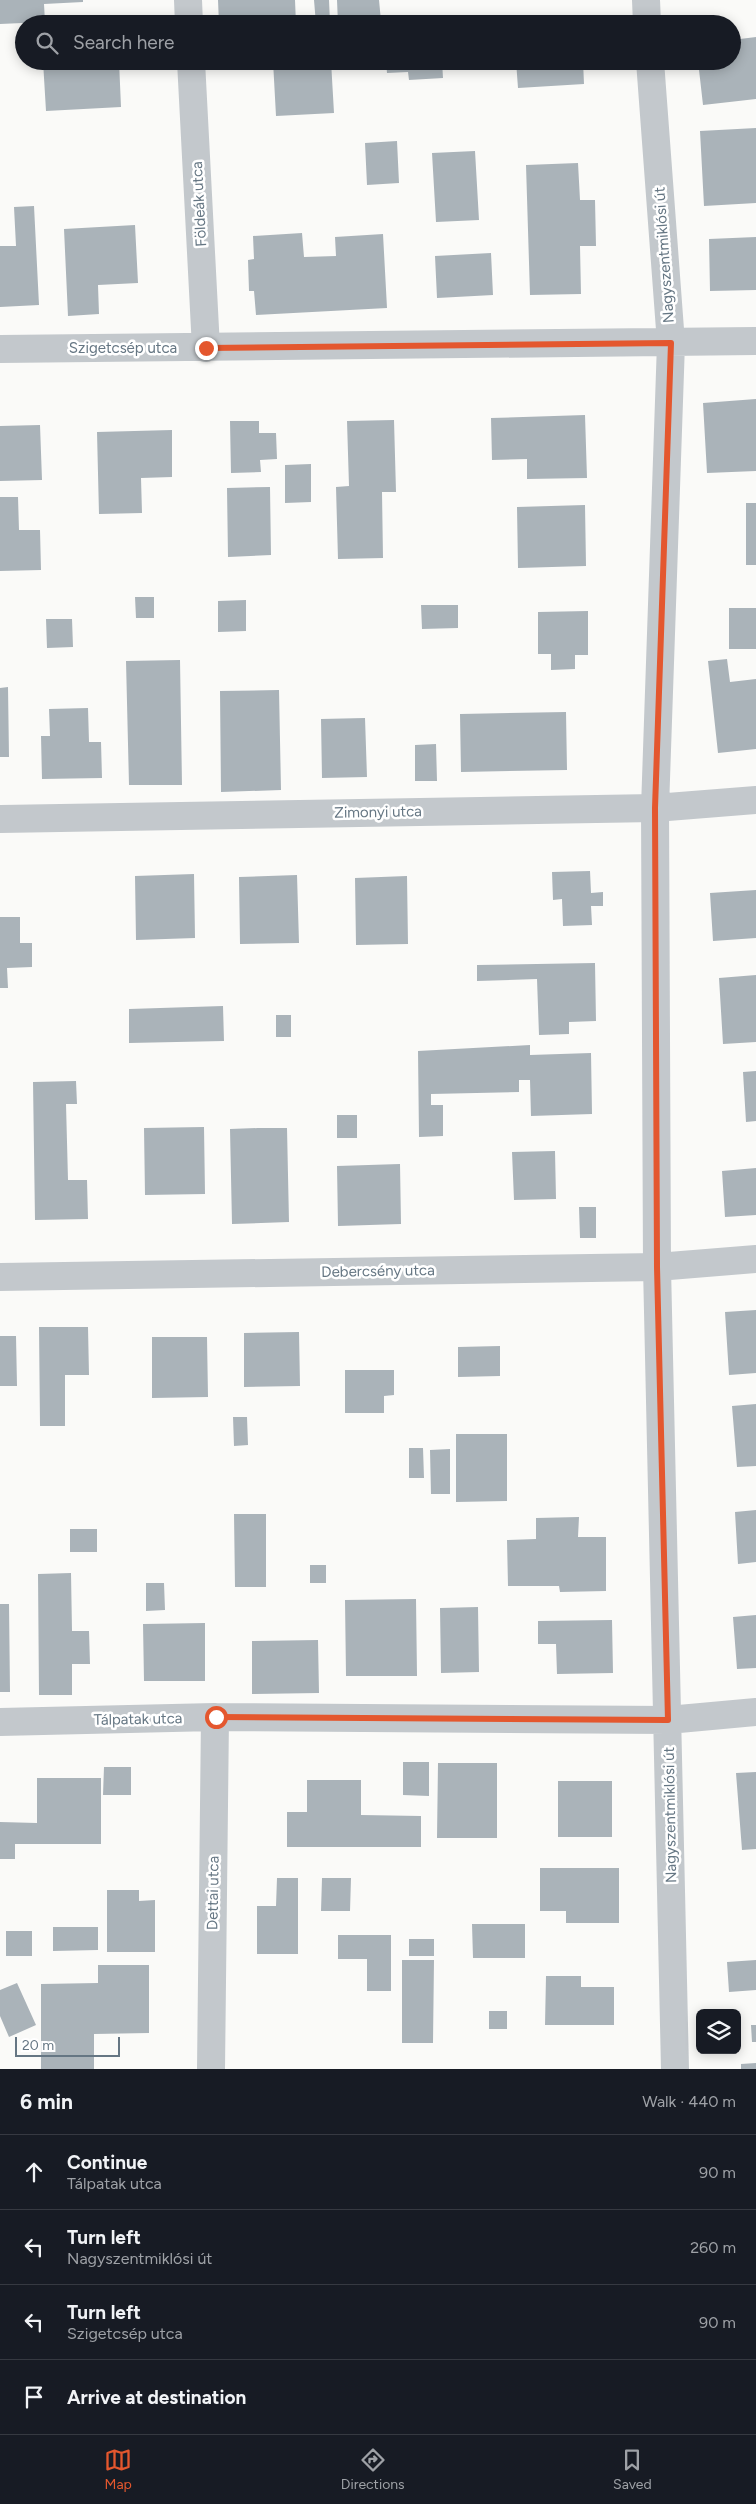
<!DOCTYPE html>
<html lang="en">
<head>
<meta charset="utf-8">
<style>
	body { margin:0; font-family:Figtree,sans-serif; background:#20242c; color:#f1f3f6 }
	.controls { position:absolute; right:15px; bottom:15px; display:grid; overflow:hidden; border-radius:8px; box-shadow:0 2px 12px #0003 }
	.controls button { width:45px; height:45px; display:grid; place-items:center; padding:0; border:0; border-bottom:1px solid #363941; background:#171b24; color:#f1f3f6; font:25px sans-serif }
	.scale { position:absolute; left:15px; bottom:12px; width:105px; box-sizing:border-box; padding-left:5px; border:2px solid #657683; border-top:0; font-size:14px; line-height:18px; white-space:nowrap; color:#657683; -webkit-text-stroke:4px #fff; paint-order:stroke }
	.stop { position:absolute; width:15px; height:15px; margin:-11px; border:4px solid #e4572e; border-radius:50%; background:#fff }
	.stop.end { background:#e4572e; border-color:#fff; box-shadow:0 1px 5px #0008 }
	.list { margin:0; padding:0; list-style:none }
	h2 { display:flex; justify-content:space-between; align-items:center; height:65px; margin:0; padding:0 20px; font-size:21px }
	h2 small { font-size:16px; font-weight:400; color:#9ea1a6 }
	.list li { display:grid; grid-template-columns:32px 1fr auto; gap:15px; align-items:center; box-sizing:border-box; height:75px; padding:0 20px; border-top:1px solid #363941 }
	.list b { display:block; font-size:19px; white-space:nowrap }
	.list p { margin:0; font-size:16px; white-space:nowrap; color:#9ea1a6 }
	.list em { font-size:16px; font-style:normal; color:#9ea1a6 }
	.icon { flex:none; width:28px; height:28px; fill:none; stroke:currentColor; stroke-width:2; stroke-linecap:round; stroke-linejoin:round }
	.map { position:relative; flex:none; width:756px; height:2069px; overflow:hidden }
	.search { position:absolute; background:#171b24; box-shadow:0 2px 12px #0003; left:15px; right:15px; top:15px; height:55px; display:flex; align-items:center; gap:12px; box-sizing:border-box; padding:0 18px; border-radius:28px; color:#9ea1a6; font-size:19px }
	.sheet { height:365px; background:#171b24 }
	nav { display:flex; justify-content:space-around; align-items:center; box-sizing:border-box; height:70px; border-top:1px solid #363941; background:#171b24; font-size:14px; color:#9ea1a6 }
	nav a { display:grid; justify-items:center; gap:2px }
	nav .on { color:#e4572e }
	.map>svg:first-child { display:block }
</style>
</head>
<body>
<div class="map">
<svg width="756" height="2069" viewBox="0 0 756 2069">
	<rect width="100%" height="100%" fill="#fafaf8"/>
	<path fill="#aab3b9" d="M0 0H83V2L44 4 45 22 0 24Z
		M218 0H295L296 24H219Z
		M314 0H329L330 23 316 24Z
		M337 0H379L381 21 338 24Z
		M756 37V99L703 105 698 61H732V40Z
		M43 61H119L121 107 46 111Z
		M273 61H331L334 113 276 116Z
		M386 61H442L443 78 409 80 408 72 387 73Z
		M516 61H583L584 84 518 88Z
		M756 128V203L704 206 700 131Z
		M397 141 399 183 367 185 365 143Z
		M475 151 479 220 436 222 432 153Z
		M578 163 580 200H595L596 246H580L581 294 530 295 526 165Z
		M34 206 39 305 0 307V246H16L14 207Z
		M135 225 138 283 98 285 99 314 68 316 64 229Z
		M302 233 304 257 336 256 335 237 383 234 387 308 256 315 254 291H249L248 260 254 259 253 236Z
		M756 237V290L710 291 709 239Z
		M491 253 493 295 437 298 435 256Z
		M756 399V471L707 473 703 403Z
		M585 415 587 478 527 479V459L492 460 491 418Z
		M394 420 396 492H382L383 558 338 559 336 487 349 486 347 421Z
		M230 421H259V433H276L277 459 260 460 261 472 231 473Z
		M40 425 42 480 0 481V426Z
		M172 430V477L141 478 142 513 99 514 97 432Z
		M311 464V502L285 503V465Z
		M270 487 271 555 228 557 227 488Z
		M0 497H18L19 530H40L41 570 0 571Z
		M746 503H756V565H746Z
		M585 505 586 566 518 568 517 507Z
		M135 597H154V618H136Z
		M246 600V631L218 632V601Z
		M421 605H458V628L422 629Z
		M729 608H756V649H729Z
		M588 611V655H575V669L551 670V654H538V612Z
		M46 619H72L73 647 47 648Z
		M727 659 730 682 756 679V749L718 753 708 661Z
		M180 660 182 785H129L126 661Z
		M8 687 9 757H0V688Z
		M279 690 281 790 221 792 220 691Z
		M88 708 89 742H101L102 778 42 779 41 736H50L49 709Z
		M566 712 567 770 461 772 460 714Z
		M365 718 367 777 322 778 321 719Z
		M436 744 437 781H415V745Z
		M590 871 591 893 603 892V906H591L592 925 563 926 562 899 553 900 552 872Z
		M194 874 195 938 136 940 135 876Z
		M297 875 299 943 240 944 239 877Z
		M407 876 408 944 356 945 355 878Z
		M756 890V938L713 941 710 893Z
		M0 917H20V943H32V967L7 968 8 988H0Z
		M595 963 596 1021 569 1022V1034L539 1035 537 979 477 981V965Z
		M756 975V1042L723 1044 719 978Z
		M223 1006 224 1041 129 1043V1009Z
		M276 1015H291V1037H276Z
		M530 1045V1055L591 1053 592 1114 531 1116 530 1080H519V1092L431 1094V1105H443V1136L419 1137 418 1051Z
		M756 1071V1121L746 1122 743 1072Z
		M76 1081 77 1104H66L68 1180H87L88 1219 35 1220 33 1082Z
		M337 1115H357V1138H337Z
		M204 1127 205 1194 145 1195 144 1128Z
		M258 1128H287L289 1222 232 1224 230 1129Z
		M555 1151 556 1199 514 1200 512 1152Z
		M400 1164 401 1224 338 1226 337 1166Z
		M756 1168V1215L725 1217 722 1171Z
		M579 1207H596V1238H580Z
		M756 1310V1373L729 1375 725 1312Z
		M39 1327H88L89 1375H65V1426H40Z
		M299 1332 300 1386 244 1387V1333Z
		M0 1336H16L17 1386H0Z
		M152 1337H207L208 1397 152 1398Z
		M500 1346V1376L458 1377V1347Z
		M345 1370H394V1395L384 1396V1413H345Z
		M756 1404V1466L737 1467 732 1406Z
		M233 1417H247L248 1445 234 1446Z
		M456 1434H507V1501L456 1502Z
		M409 1448H423L424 1478H409Z
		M450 1449V1494H431L430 1450Z
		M756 1510V1562L738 1564 735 1512Z
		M234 1514H266V1587H235Z
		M579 1517 578 1537H606V1591L560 1592 559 1586H508L507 1540 536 1539V1518Z
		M70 1529H97V1552H70Z
		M310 1565H326V1583H310Z
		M71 1573 72 1631H89L90 1664H72V1695H39L38 1574Z
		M146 1583H164L165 1610 146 1611Z
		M416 1599 417 1676H346L345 1600Z
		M0 1604H9L10 1692H0Z
		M478 1607 479 1672 441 1673 440 1608Z
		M756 1615V1668L737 1669 733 1617Z
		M612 1620 613 1673 557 1674 556 1644H538V1621Z
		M205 1623V1681H144L143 1624Z
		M318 1640 319 1693 252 1694V1641Z
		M403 1762H429V1796L403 1795Z
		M438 1763H497V1838H437Z
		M104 1767H131V1795H103Z
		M756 1772V1849L742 1850 736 1773Z
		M37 1778H101V1844H15V1859H0V1822L37 1823Z
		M307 1780H361V1815L421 1816V1847H287V1812H307Z
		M558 1781H612V1837H558Z
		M540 1868H619V1923H566V1911H540Z
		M277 1878H298V1954H257V1906H276Z
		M322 1878H351L350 1911H321Z
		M107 1890H139V1901L155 1900V1952H107Z
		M472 1924H525V1958H473Z
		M53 1927H98V1950L53 1951Z
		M6 1931H32V1956H6Z
		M338 1935H391V1991H367V1959H338Z
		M409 1939H434V1956H409Z
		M402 1960H434L433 2043H402Z
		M756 1960V1990L729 1992 727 1962Z
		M98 1965H149V2033L94 2034V2069H41V1984L98 1983Z
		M546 1976H581V1987H614V2025H545Z
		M17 1983 36 2025 9 2037 0 2016V1990Z
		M489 2011H507V2029H489Z
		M751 2025H756V2042H752Z
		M756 2063V2069H741V2064Z"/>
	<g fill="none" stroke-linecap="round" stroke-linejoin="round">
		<path stroke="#c3c8cc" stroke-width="28" d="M188 0 189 24
			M646 0 647 24
			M191 61 206 348
			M650 61 671 343 655 808 657 1267 675 2069
			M0 349 756 341
			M0 819 655 808 756 800
			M0 1277 657 1267 756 1259
			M0 1722 215 1717 668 1720 756 1712
			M211 2069 215 1717"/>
	</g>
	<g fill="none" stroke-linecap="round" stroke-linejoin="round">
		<path stroke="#e4572e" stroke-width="6" d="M206 348 671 343 655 808 657 1267 668 1720 216 1717"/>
	</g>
	<g text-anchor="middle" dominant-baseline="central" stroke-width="5" stroke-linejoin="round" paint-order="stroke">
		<g font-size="15" fill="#657683" stroke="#fff">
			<text transform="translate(199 204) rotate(-93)">Földeák utca</text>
			<text transform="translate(664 255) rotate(-94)">Nagyszentmiklósi út</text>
			<text x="123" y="348">Szigetcsép utca</text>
			<text transform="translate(378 812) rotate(-1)">Zimonyi utca</text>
			<text transform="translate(378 1271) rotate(-1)">Debercsény utca</text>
			<text transform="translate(138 1719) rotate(-1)">Tálpatak utca</text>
			<text transform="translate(670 1815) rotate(-91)">Nagyszentmiklósi út</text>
			<text transform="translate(213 1893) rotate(-89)">Dettai utca</text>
		</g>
	</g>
</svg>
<div class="controls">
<button><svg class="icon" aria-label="layers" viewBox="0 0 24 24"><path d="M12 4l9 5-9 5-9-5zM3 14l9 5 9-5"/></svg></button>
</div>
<div class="scale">20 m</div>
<div class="stop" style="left:216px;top:1717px"></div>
<div class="stop end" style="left:206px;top:348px"></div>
<div class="search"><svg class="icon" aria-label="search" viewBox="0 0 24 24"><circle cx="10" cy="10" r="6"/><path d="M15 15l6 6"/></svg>Search here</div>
</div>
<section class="sheet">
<h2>6 min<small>Walk · 440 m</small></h2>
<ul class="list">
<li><svg class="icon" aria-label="ahead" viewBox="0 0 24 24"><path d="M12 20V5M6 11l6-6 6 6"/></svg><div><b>Continue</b><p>Tálpatak utca</p></div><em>90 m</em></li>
<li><svg class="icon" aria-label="left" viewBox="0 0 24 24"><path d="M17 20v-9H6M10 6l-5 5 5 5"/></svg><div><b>Turn left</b><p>Nagyszentmiklósi út</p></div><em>260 m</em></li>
<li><svg class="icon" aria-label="left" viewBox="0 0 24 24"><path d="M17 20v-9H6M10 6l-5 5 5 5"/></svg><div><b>Turn left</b><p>Szigetcsép utca</p></div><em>90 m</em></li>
<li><svg class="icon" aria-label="arrive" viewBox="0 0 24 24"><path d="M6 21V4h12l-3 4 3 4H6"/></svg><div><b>Arrive at destination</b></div></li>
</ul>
</section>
<nav>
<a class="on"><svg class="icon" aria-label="map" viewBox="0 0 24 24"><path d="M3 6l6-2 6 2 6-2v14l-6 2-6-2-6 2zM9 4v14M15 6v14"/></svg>Map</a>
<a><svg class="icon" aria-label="directions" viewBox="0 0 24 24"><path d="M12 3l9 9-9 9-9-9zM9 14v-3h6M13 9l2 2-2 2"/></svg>Directions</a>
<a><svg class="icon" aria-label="saved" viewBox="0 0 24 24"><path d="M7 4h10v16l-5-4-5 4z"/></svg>Saved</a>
</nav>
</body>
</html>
